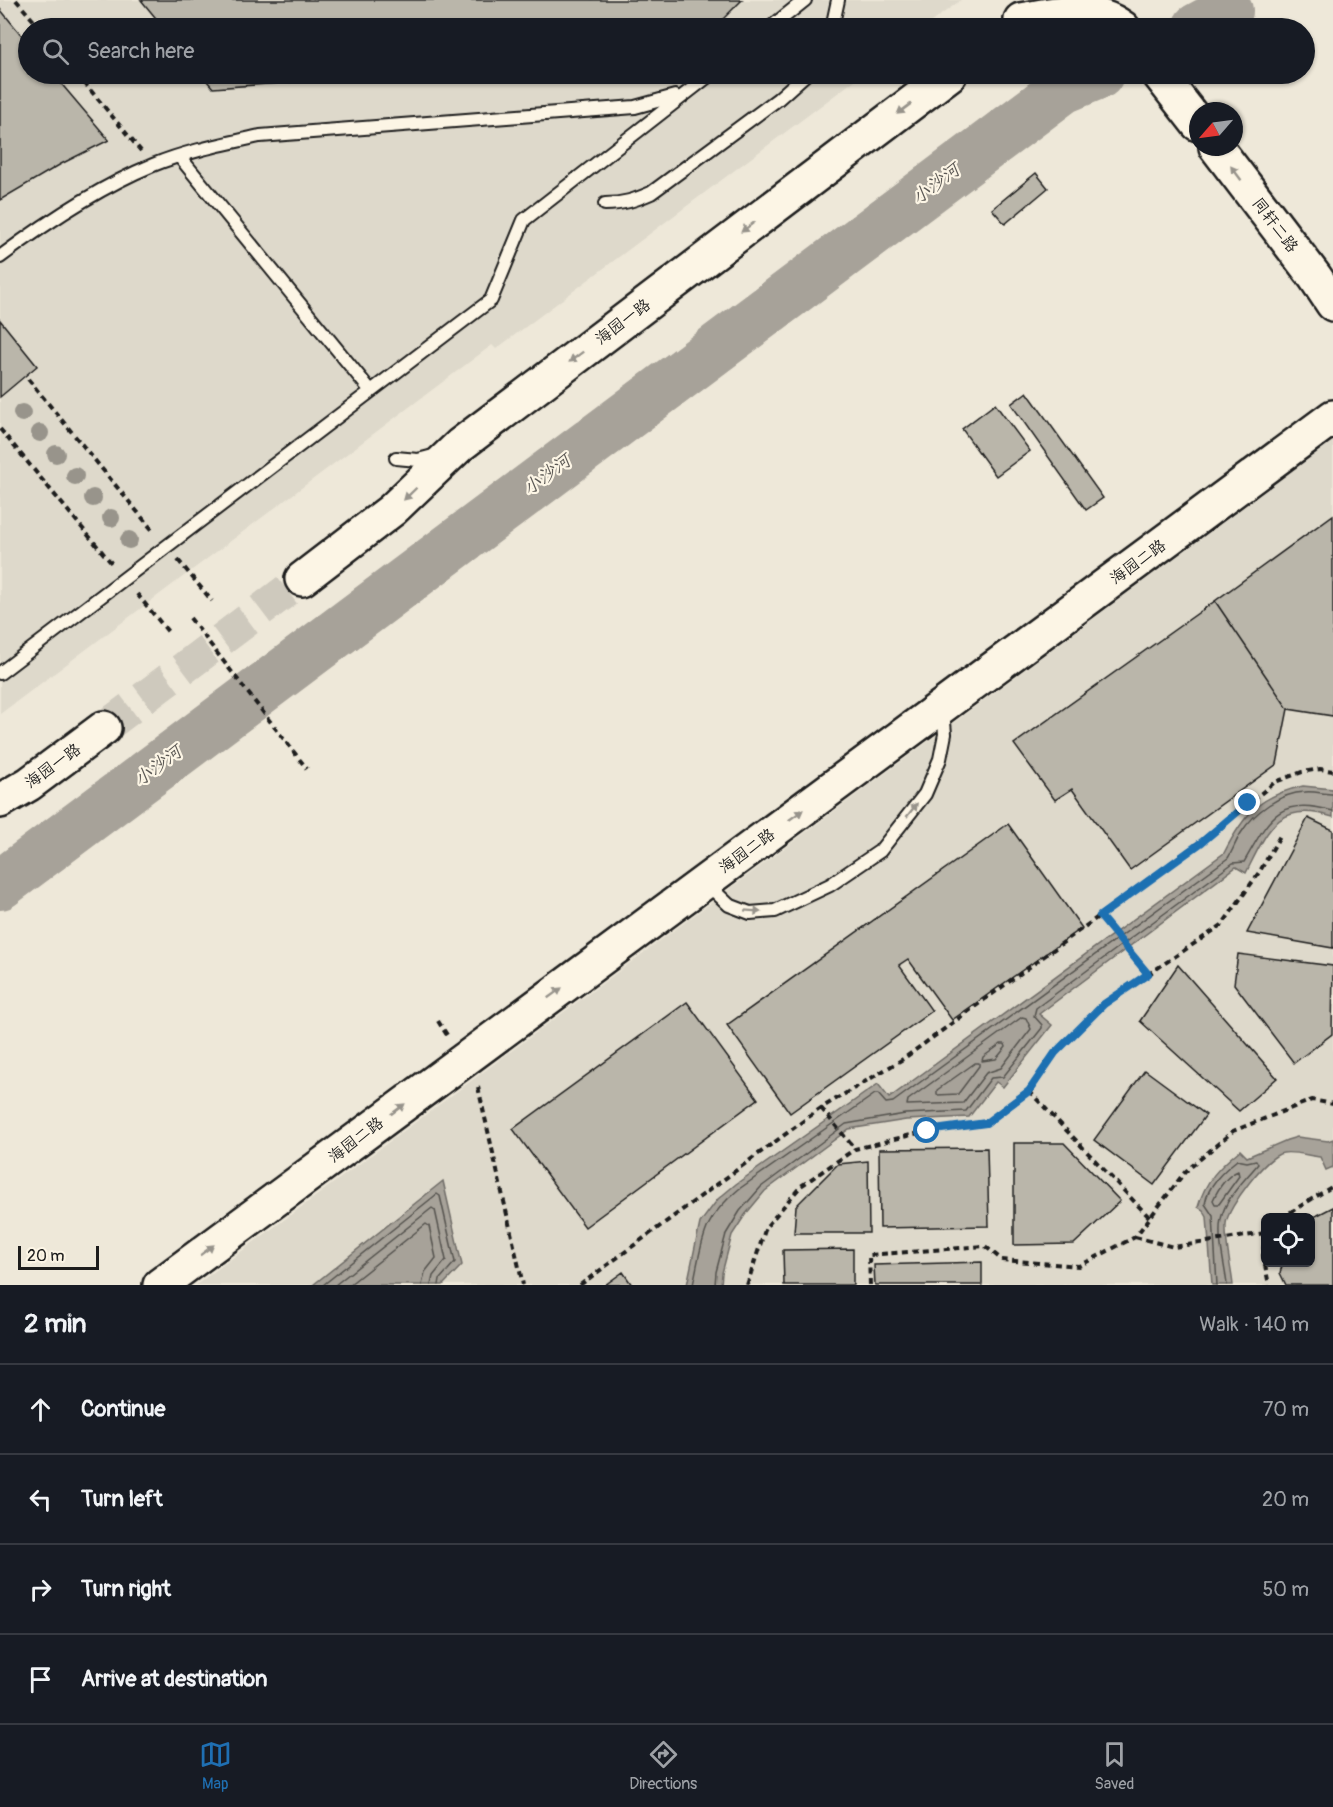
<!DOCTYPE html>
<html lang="en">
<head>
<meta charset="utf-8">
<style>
	body { margin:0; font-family:Pangolin,"LXGW WenKai TC",sans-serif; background:#20242c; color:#f1f3f6 }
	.controls { position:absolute; right:18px; bottom:18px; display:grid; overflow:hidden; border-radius:9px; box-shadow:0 2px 4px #0004 }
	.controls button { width:54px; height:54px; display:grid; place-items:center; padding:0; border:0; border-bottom:2px solid #363941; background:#171b24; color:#f1f3f6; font:30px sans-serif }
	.compass { position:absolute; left:1189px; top:102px; width:54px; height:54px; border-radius:50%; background:#171b24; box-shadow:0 2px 4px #0004; rotate:242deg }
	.scale { position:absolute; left:18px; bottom:15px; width:81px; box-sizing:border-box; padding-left:6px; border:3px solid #1c1c1c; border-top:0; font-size:16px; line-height:21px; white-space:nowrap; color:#1c1c1c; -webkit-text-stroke:4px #fcf5e5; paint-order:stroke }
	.stop { position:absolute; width:18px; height:18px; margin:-14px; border:4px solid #1f6fb2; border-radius:50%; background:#fff }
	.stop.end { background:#1f6fb2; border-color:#fff; box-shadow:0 2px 6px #0008 }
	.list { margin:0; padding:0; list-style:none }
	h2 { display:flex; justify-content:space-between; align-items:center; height:78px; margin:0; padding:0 24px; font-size:26px }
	h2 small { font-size:20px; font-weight:400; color:#9ea1a6 }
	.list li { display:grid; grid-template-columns:39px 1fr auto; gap:18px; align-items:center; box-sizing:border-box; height:90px; padding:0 24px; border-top:2px solid #363941 }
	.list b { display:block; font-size:22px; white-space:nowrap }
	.list em { font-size:20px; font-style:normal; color:#9ea1a6 }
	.icon { flex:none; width:33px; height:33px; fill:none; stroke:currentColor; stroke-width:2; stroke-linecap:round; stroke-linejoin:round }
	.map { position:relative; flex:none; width:1333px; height:1285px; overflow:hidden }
	.search { position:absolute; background:#171b24; box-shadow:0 2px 4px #0004; left:18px; right:18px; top:18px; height:66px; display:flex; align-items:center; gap:15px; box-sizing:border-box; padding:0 21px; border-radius:33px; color:#9ea1a6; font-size:22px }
	.sheet { height:438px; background:#171b24 }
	nav { display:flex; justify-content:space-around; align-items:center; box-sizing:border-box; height:84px; border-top:2px solid #363941; background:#171b24; font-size:16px; color:#9ea1a6 }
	nav a { display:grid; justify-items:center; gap:3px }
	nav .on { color:#1f6fb2 }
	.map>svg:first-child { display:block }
</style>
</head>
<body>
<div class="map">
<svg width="1333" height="1285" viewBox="0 0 1333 1285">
	<rect width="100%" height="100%" fill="#eee8d9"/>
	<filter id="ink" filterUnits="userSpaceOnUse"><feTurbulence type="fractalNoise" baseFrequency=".0167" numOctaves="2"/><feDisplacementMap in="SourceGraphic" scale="12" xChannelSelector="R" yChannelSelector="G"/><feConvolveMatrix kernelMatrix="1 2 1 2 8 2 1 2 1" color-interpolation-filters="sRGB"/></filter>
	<g filter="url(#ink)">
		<path fill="#ded9cb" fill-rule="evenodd" d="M0 0H961L923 28H28V74H863L496 349 492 345 0 714Z
			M1333 441V1285H196ZM1266 1218H1310V1262H1266Z"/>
		<path fill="#a7a299" stroke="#6f6c67" stroke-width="1.5" d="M1303 786 1333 789V817C1278 800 1268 829 1246 873L1236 867 1039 1014 1052 1025 1003 1087 996 1082 969 1117 906 1120 849 1129 765 1191 745 1215 732 1235 722 1273 721 1285H687L700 1223 718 1199 736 1184 878 1084 889 1098 1224 853C1244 814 1259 796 1303 786Z
			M1297 1137 1328 1141 1333 1139V1167L1326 1170 1320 1157C1309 1156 1294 1151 1283 1153 1267 1155 1227 1208 1226 1224 1225 1244 1231 1266 1233 1285H1212L1207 1217 1203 1210 1198 1207C1205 1181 1219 1167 1240 1150L1247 1157 1287 1140Z
			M443 1181 462 1265 443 1285H313Z"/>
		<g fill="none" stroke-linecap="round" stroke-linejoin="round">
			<path stroke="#54524e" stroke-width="1.5" d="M1022 1017 1026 1018 1031 1029 1001 1068 986 1073 963 1103 907 1105 908 1100Z
				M1001 1044H1005L1006 1047 996 1059 982 1061 983 1057Z
				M975 1063H979V1066L958 1094 937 1095V1090Z
				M1238 1171 1239 1176 1219 1204H1215L1213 1200C1218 1189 1226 1176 1238 1171Z
				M323 1285 437 1194 440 1196 455 1262 440 1279 439 1285
				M335 1285 432 1208 435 1210 446 1260 433 1276 431 1285
				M349 1285 426 1224 429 1226 436 1258 425 1272 422 1285
				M693 1285C703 1240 701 1220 739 1189L875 1094H878L886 1103 893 1102 1228 858C1233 850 1236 841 1241 833 1254 812 1280 793 1305 792 1315 791 1324 794 1333 794
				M715 1285 716 1272 726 1234 740 1211 761 1187 846 1124 905 1114 966 1111 991 1078 1003 1077 1042 1028V1025L1034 1016 1036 1008 1233 863 1244 862C1269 819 1277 795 1333 811
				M1217 1285 1213 1216 1205 1204C1208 1185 1223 1171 1237 1160L1247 1162 1256 1160 1258 1164C1245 1180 1225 1198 1221 1219 1217 1237 1225 1266 1227 1285"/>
			<path stroke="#a7a299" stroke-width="50" d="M1197 28 1228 11
				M0 885 1063 89 1099 74"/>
		</g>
		<path fill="#bab6aa" stroke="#1c1c1c" stroke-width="1.5" d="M141 0H742L724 18 709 28H164Z
			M0 9 28 43V74H53L109 140 61 164 0 200Z
			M201 74H406L213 88Z
			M1036 173 1048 188 1005 224 992 209Z
			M0 320 37 366 0 397Z
			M1027 392 1103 498 1086 510 1011 404Z
			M995 404 1030 451 996 476 962 429Z
			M1333 515V716L1288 709 1215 601Z
			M1215 601 1288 709 1277 764 1130 870 1072 789 1055 800 1014 744Z
			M1308 818 1333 830V948L1247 933Z
			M1008 824 1082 928 952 1020 908 959 899 965 932 1011 790 1113 727 1025Z
			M1238 954 1333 966 1332 1034 1294 1063 1234 984Z
			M1178 965 1277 1078 1239 1111 1140 1021Z
			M687 1002 758 1099 585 1227 513 1129Z
			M1145 1070 1206 1115 1154 1185 1094 1140Z
			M1014 1143H1064L1120 1201 1074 1244 1014 1245Z
			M987 1148 989 1226 880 1228 879 1149Z
			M868 1161 869 1233H794L796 1206 838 1164Z
			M1333 1207V1285H1286L1280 1273 1283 1262H1310V1219Z
			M853 1249V1285H784L783 1250Z
			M982 1262V1285H875L874 1265Z
			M623 1272 632 1285H605Z"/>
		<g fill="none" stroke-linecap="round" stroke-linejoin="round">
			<path stroke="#cec9bd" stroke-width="33" stroke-dasharray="33 16" stroke-linecap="butt" d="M104 728 302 579"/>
			<g stroke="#1c1c1c" stroke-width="16">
				<path id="lane" d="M770 28 805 0
					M832 28 838 0
					M179 156 371 391
					M605 204C623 204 635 200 651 193L778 99 806 74
					M0 257C47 222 99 187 153 165 187 151 224 144 260 136L635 107 675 96
					M396 458 418 460 437 455
					M0 673 491 300 524 220 711 74
					M706 883 729 905 750 913 775 911 830 885 880 851 925 794 940 759 945 734 943 710"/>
			</g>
			<g stroke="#1c1c1c" stroke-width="38">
				<path id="secondary" d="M1021 20C1056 13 1092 5 1123 28
					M1159 74 1198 124
					M1216 147 1315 277 1333 304
					M302 579 392 510 460 445 950 74
					M0 801 29 784 104 728
					M160 1285 1333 417"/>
			</g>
			<path stroke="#1c1c1c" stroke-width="4" stroke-dasharray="6 4.5" stroke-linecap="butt" d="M16 0 40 28
				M77 74 141 151
				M28 379 154 532
				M0 429 113 565
				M178 560 212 601
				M137 594 169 633
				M190 618 307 769
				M1100 916 1148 974
				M438 1021 447 1035
				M478 1087 523 1285
				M1029 1091 1150 1218
				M821 1108 855 1149
				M1281 1218 1333 1186
				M1265 1233 1263 1255 1269 1285
				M1135 1237 1174 1247 1265 1233
				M580 1285 821 1108 903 1059 1201 842 1275 782 1302 772 1320 769 1333 771
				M747 1285 766 1227 801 1186 855 1149 927 1131 986 1123 1029 1091 1055 1053 1104 1004 1222 925 1260 871 1281 834
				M870 1285 869 1255 985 1246 1002 1260 1079 1266 1135 1237 1185 1172 1233 1131 1312 1100 1333 1104"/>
			<use href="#lane" stroke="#fcf5e5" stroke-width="12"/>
			<use href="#secondary" stroke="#fcf5e5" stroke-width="33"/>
		</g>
		<g fill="#98948b">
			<circle cx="22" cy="413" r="9"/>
			<circle cx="40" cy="433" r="9"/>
			<circle cx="56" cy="454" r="9"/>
			<circle cx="75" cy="476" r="9"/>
			<circle cx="93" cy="498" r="9"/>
			<circle cx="111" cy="518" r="9"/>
			<circle cx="129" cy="540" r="9"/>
		</g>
		<defs><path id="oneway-solid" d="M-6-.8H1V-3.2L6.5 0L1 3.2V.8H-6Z" transform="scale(1.5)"/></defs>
		<g fill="#97938b">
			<use href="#oneway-solid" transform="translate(904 109) rotate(143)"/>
			<use href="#oneway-solid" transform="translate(1236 173) rotate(-127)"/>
			<use href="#oneway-solid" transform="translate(748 227) rotate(143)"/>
			<use href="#oneway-solid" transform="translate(576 357) rotate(143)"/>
			<use href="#oneway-solid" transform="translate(410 494) rotate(136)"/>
			<use href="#oneway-solid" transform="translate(912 810) rotate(-52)"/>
			<use href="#oneway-solid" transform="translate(796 815) rotate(-36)"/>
			<use href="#oneway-solid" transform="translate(753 911) rotate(4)"/>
			<use href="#oneway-solid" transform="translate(555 993) rotate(-36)"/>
			<use href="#oneway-solid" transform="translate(398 1109) rotate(-37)"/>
			<use href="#oneway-solid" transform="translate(207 1250) rotate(-37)"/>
		</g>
	</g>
	<g fill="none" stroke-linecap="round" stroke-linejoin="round" filter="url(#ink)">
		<path stroke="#1f6fb2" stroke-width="8" d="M927 1131 986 1123 1029 1091 1055 1053 1104 1004 1148 974 1100 916 1202 842 1248 803"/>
	</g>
	<g text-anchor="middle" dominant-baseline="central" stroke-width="4.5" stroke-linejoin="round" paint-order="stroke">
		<g font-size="16" fill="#1c1c1c" stroke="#fcf5e5">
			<text transform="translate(1275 225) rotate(53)">同轩二路</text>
			<text transform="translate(623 322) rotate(-37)">海园一路</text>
			<text transform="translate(1138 562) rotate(-36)">海园二路</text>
			<text transform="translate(53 766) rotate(-36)">海园一路</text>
			<text transform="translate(747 851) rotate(-36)">海园二路</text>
			<text transform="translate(356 1140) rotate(-37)">海园二路</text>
		</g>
		<g font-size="18" font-style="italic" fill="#5b5854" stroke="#fcf5e5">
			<text transform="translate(936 184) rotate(-37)">小沙河</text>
			<text transform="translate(547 475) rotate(-37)">小沙河</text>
			<text transform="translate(158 766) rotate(-37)">小沙河</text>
		</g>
	</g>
</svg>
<div class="controls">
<button><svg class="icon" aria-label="locate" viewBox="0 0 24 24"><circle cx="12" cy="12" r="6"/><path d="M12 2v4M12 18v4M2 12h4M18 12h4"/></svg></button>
</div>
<svg class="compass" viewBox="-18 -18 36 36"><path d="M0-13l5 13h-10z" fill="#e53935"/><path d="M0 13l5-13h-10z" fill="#9ea1a6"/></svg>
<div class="scale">20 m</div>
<div class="stop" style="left:927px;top:1131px"></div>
<div class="stop end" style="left:1248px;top:803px"></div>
<div class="search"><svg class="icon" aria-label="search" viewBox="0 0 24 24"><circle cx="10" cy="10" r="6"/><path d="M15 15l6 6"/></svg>Search here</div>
</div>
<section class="sheet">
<h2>2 min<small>Walk · 140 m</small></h2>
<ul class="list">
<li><svg class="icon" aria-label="ahead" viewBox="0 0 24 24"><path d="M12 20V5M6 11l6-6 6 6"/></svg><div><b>Continue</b></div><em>70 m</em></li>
<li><svg class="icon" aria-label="left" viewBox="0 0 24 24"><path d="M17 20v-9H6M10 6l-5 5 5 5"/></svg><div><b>Turn left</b></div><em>20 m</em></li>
<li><svg class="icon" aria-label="right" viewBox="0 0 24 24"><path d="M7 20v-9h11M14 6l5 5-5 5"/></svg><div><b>Turn right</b></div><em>50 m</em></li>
<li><svg class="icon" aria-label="arrive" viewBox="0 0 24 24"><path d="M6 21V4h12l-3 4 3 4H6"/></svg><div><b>Arrive at destination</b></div></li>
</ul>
</section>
<nav>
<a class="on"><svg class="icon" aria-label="map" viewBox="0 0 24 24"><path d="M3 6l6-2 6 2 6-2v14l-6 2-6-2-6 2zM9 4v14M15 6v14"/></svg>Map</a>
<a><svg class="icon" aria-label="directions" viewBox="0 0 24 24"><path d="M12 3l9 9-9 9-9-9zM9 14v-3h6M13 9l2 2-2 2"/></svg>Directions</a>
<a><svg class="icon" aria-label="saved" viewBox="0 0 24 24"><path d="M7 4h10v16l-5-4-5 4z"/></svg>Saved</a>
</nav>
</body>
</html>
